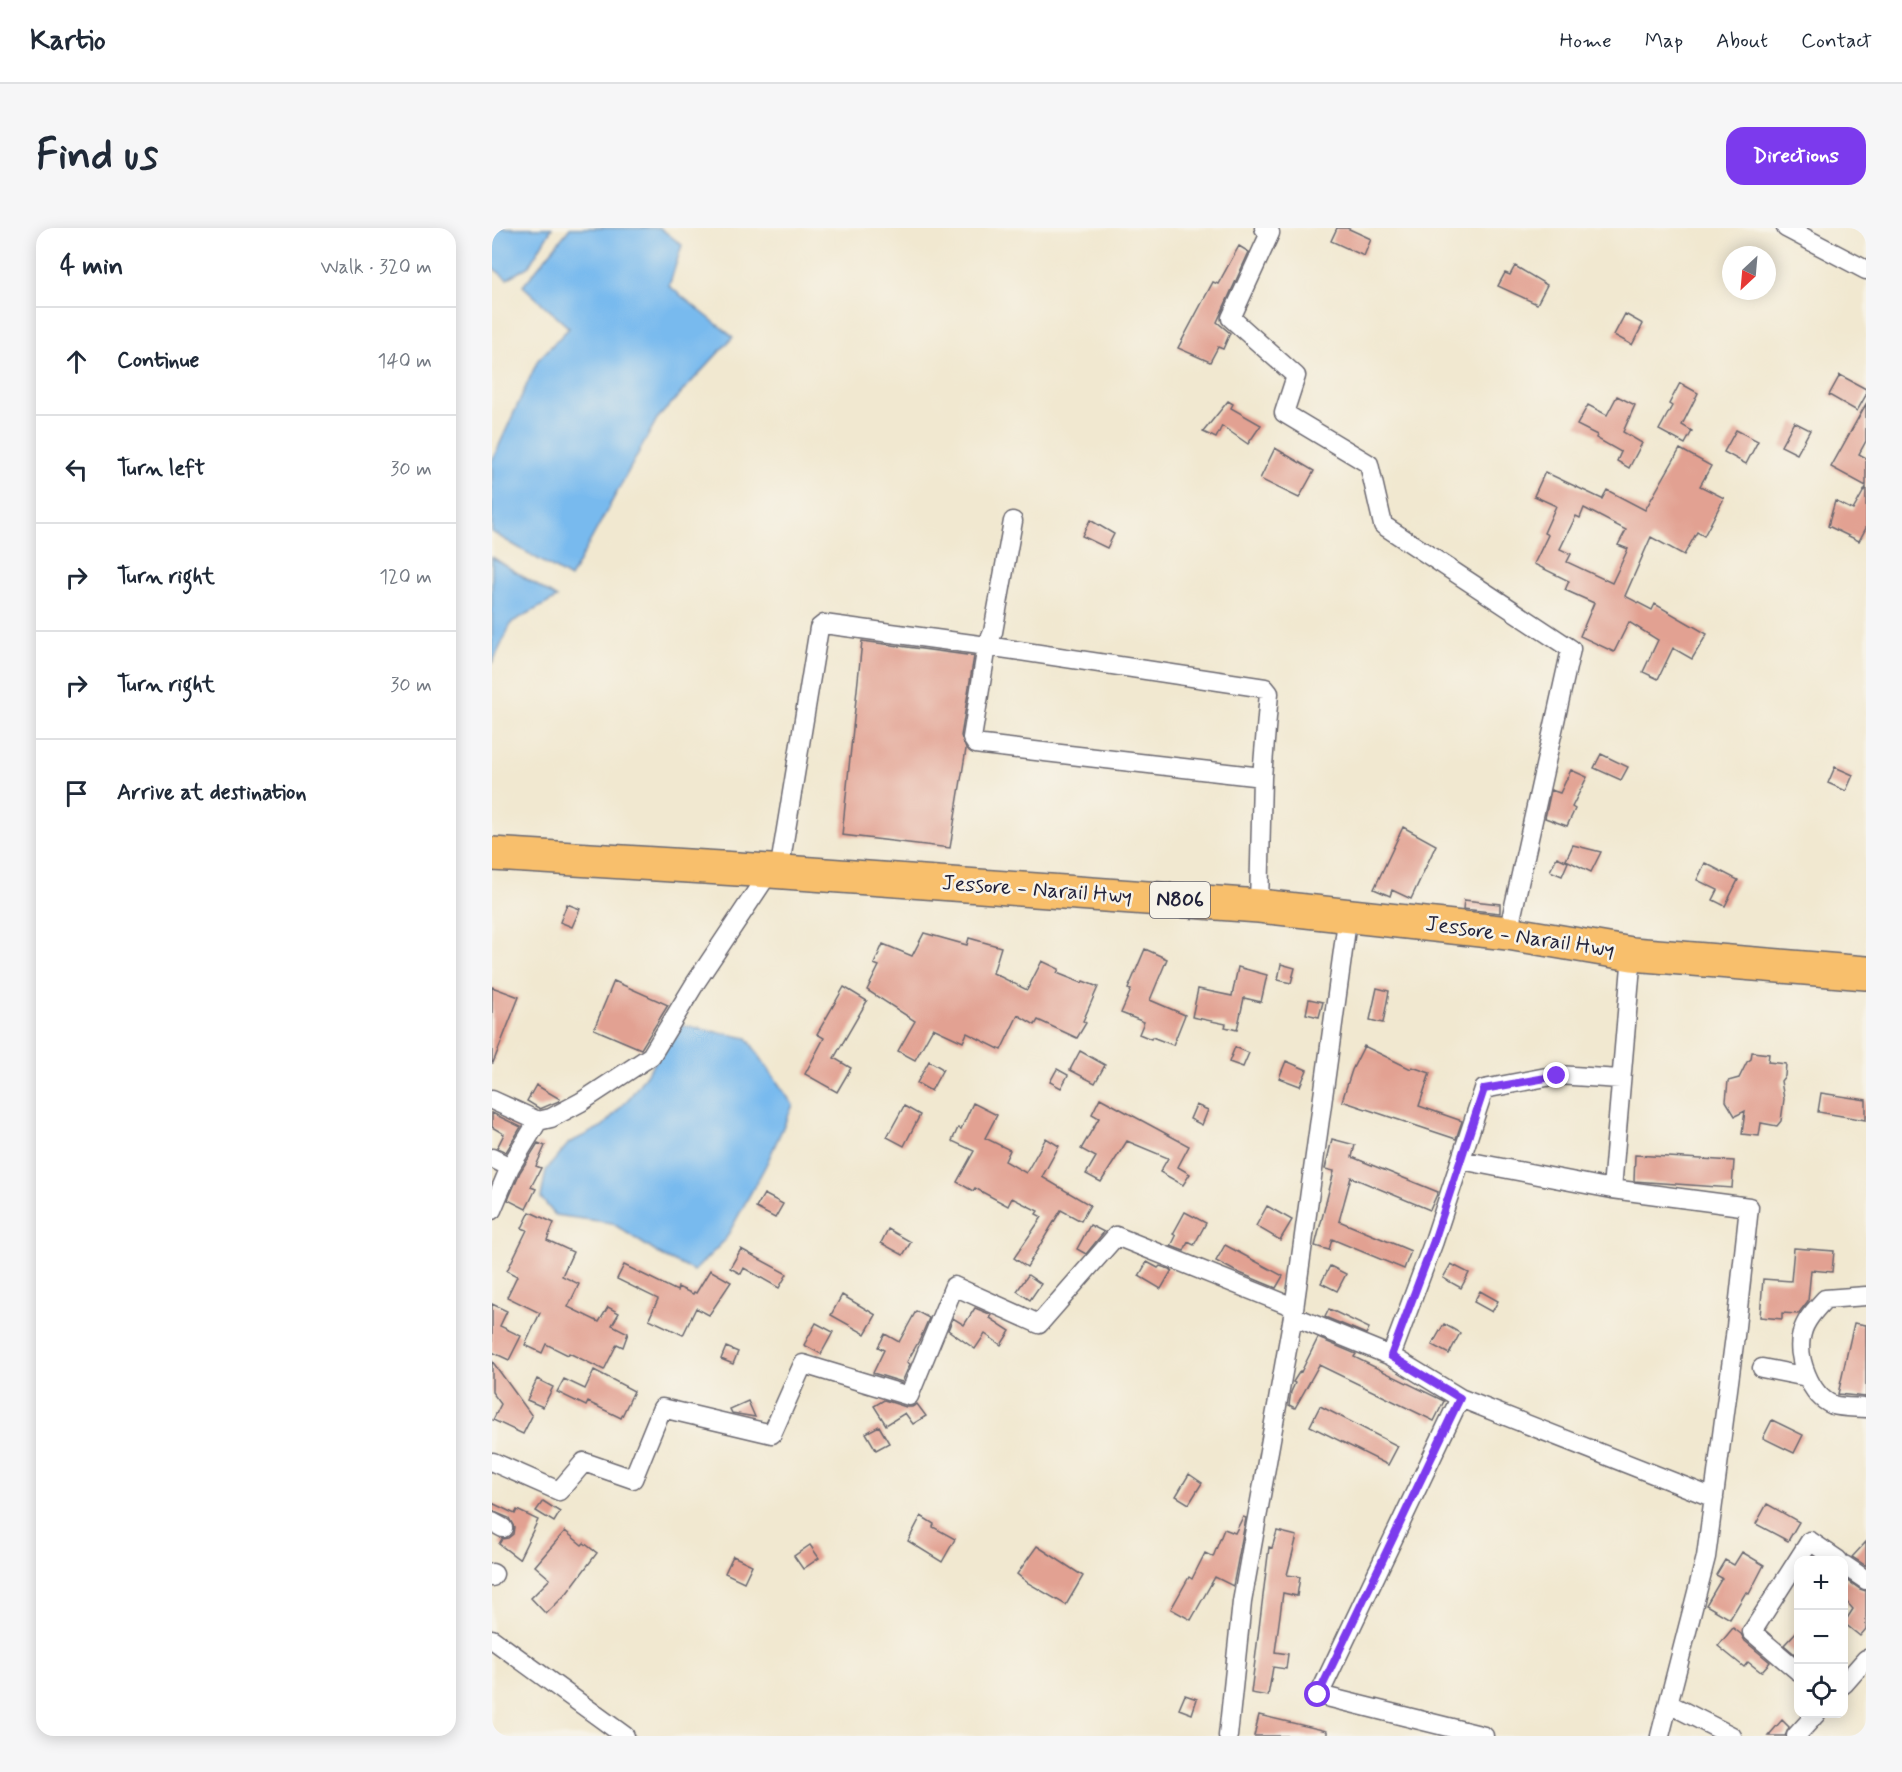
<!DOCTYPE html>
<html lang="en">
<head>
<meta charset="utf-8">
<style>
	body { margin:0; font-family:Mynerve,sans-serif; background:#f6f6f7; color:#1f2937 }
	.controls { position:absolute; right:18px; bottom:18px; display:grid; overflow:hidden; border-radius:12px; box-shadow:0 3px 15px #0003 }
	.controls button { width:54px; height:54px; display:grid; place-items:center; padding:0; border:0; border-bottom:2px solid #e0e1e3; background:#fff; color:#1f2937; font:30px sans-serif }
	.compass { position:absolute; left:1230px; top:18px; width:54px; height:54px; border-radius:50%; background:#fff; box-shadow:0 3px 15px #0003; rotate:206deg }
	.stop { position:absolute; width:18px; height:18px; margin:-14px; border:4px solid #7c3aed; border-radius:50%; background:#fff }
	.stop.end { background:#7c3aed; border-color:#fff; box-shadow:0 2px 6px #0008 }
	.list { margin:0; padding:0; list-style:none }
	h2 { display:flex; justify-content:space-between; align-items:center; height:78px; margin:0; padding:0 24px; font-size:26px }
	h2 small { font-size:20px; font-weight:400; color:#747a83 }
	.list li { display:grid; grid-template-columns:39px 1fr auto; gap:18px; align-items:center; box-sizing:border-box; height:108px; padding:0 24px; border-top:2px solid #e0e1e3 }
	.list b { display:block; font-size:22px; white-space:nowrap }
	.list em { font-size:20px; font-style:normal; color:#747a83 }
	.icon { flex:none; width:33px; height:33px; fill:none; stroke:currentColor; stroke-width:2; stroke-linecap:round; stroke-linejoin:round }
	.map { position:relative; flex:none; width:1374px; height:1508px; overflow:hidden; border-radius:18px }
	header { display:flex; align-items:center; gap:36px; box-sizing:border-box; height:84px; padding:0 30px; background:#fff; border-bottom:2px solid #e0e1e3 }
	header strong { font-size:28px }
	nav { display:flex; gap:33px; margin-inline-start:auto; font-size:21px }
	.intro { display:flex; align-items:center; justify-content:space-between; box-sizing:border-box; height:144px; padding:0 36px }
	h1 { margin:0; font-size:42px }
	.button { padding:15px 27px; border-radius:18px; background:#7c3aed; color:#fff; font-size:21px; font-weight:700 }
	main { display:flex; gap:36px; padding:0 36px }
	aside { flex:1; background:#fff; border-radius:18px; box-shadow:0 3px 15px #0003 }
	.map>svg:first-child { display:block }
</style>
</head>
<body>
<header>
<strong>Kartio</strong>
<nav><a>Home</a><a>Map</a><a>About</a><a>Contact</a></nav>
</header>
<div class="intro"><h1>Find us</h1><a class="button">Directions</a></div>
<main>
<aside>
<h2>4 min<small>Walk · 320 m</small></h2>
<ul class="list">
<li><svg class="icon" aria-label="ahead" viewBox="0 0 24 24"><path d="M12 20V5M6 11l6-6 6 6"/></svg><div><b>Continue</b></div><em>140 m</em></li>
<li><svg class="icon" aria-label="left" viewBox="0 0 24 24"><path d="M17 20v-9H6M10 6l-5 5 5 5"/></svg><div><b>Turn left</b></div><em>30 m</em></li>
<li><svg class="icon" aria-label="right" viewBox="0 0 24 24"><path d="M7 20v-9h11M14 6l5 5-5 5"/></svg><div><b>Turn right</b></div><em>120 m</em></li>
<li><svg class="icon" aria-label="right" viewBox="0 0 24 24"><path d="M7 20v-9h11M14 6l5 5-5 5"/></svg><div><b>Turn right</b></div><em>30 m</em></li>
<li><svg class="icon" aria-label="arrive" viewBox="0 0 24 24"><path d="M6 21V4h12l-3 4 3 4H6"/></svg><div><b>Arrive at destination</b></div></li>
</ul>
</aside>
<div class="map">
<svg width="1374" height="1508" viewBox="0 0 1374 1508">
	<rect width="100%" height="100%" fill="#f7f3e8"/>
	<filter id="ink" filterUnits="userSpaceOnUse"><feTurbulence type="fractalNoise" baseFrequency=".0167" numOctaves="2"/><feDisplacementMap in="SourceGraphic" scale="12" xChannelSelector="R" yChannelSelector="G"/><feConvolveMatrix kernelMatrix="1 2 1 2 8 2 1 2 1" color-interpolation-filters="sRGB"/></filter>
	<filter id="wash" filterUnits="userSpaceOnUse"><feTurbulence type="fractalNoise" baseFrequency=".008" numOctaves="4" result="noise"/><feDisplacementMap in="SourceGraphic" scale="24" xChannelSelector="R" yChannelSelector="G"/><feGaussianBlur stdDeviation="1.35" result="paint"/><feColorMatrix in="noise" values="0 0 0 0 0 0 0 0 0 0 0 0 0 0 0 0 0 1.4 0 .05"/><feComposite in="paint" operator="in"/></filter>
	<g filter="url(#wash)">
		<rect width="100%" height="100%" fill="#f1e8d0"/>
		<path fill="#78baee" stroke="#4d6e94" stroke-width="1.5" d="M0 0H60L37 38 15 51 0 39Z
			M78 0H168L190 17 177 58 241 109 165 191 78 350 0 304V233L46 132 77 100 31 58Z
			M0 329 65 370 20 394 0 436Z
			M189 797 255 810 301 877 274 937 233 1012 202 1043 170 1028 120 995 63 987 49 970 54 942 77 915 111 898 139 868Z"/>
		<g id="blocks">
			<path fill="#e2a192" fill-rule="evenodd" d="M845 0H855L879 11 872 28 839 13Z
				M747 18 757 24 725 94 738 105 731 121 726 119 718 134 686 120 721 54 726 56Z
				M1023 38 1055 57 1045 76 1006 58 1013 45 1018 47Z
				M1133 86 1151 96 1140 117 1122 107Z
				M1348 147 1374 161V167L1365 183 1337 167Z
				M1188 155 1206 165 1190 197 1200 203 1193 216 1167 202 1180 178 1177 176Z
				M1125 168 1143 177 1131 204 1150 215 1137 240 1125 233 1129 224 1104 210 1105 207 1085 197 1096 177 1115 187Z
				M736 173 741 176 739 180 769 197 756 216 730 198 724 210 711 204Z
				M1374 176V213L1367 226 1374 230V258L1339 239Z
				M1302 194 1318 202 1305 226 1289 218Z
				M1244 202 1266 213 1254 236 1232 224Z
				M783 220 822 243 807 270 768 251Z
				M1188 221 1219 238 1208 258 1232 270 1212 308 1205 304 1192 327 1159 309 1133 368 1160 382 1163 376 1215 406 1200 431 1181 420 1166 451 1151 444 1166 412 1137 394 1122 424 1088 408 1102 375 1073 362 1077 353 1042 336 1056 307 1052 305 1064 278 1042 268 1053 244 1110 271 1115 262 1153 282ZM1092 280 1134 302 1126 317 1136 321 1120 355 1075 334 1079 326 1068 321 1084 288 1088 290Z
				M1374 259V300L1367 313 1336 298 1343 273 1361 282Z
				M598 292 622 306 615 320 590 308Z
				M370 413 482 428 469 508 474 521 458 620 350 607Z
				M1109 526 1136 539 1129 552 1102 540Z
				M1343 539 1361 547 1354 563 1336 555Z
				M1079 542 1095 549 1080 579 1083 581 1075 598 1053 590 1059 562 1068 565Z
				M911 599 944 617 919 671 900 662 898 668 882 661Z
				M1081 617 1109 624 1099 644 1074 632Z
				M1065 629 1076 634 1070 648 1058 643Z
				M1213 635 1246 652 1233 678 1221 672 1226 662 1205 652Z
				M972 672 1008 676V685L971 681Z
				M75 676 88 681 80 699 68 694Z
				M432 705 475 717 477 710 509 719 501 745 535 762 550 733 567 741 565 745 590 755 591 753 606 759 591 793 594 795 585 810 546 792 543 797 526 787 509 822 475 805 471 814 441 800 423 832 406 823 423 793 375 762 387 738 382 736 391 716 420 728Z
				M653 721 675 731 658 772 693 787 681 817 660 809 659 811 647 806 652 794 629 785 639 762 636 761Z
				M789 736 803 740 799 755 786 752Z
				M746 739 775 747 769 774 752 770 745 802 733 799 734 796 700 789 706 761 740 768Z
				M122 753 176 777 149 821 102 801Z
				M0 759 27 769 1 835H0Z
				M352 759 375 773 342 830 359 840 345 864 313 846 332 810 325 806Z
				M885 760 897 763 891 795 878 792Z
				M817 771 831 774 827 789 814 786Z
				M872 818 919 841 920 839 938 845 927 878 970 893 964 911 850 873 860 842Z
				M743 819 757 825 751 839 737 834Z
				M588 823 613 837 603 855 578 842Z
				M1260 824 1277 826 1276 834 1294 836 1293 848 1289 853 1292 871 1289 893 1285 898 1269 895 1267 908 1250 906 1253 883 1243 888 1234 873 1236 853 1247 850 1255 834 1259 831Z
				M437 833 451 841 439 863 425 855Z
				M794 833 815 842 808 858 787 850Z
				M565 841 576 847 569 860 558 854Z
				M44 857 68 871 67 873 48 881 35 873Z
				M1329 865 1374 872V892L1326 884Z
				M608 870 697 918 686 939 698 946 691 957 668 944 676 930 635 913 609 954 594 946 604 929 589 921 607 890 600 886Z
				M481 875 505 887 493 910 518 922 513 933 534 945 554 910 567 918 550 949 598 977 589 993 569 982 535 1039 522 1030 550 989 544 986 546 983 520 970 516 978 483 960 481 963 465 954 482 923 460 913 466 900 469 901Z
				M704 877 716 882 710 897 698 891Z
				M412 878 428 887 412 918 395 909Z
				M0 885 29 899 14 924 5 920 12 906 0 899Z
				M840 911 863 917 860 929 946 964 938 982 859 949 847 993 919 1023 912 1041 840 1011 837 1022 823 1018 842 943 833 941Z
				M46 915 53 918 44 938 49 940 39 959 44 961 34 981 16 972 28 944Z
				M1143 927 1242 933 1240 960 1142 953Z
				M272 966 291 976 283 990 264 980Z
				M775 978 800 992 788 1012 764 998Z
				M38 984 62 995 55 1012 81 1024 70 1048 87 1056 76 1079 107 1094 116 1079 127 1085 120 1097 136 1105 131 1119 125 1116 112 1142 77 1125 76 1127 54 1116 50 1125 33 1117 48 1085 15 1069 25 1048 15 1043 35 1002 30 1000Z
				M693 984 714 995 702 1017 696 1014 692 1023 679 1018 684 1008 681 1006Z
				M598 997 612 1004 594 1026 585 1021Z
				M396 1001 419 1014 411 1027 389 1015Z
				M733 1017 791 1048 784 1060 743 1043 724 1033Z
				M1302 1020 1342 1023 1340 1044 1319 1042 1316 1073 1306 1086 1290 1085V1091L1268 1089 1271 1051 1299 1053Z
				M249 1021 295 1046 287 1060 252 1040 249 1046 238 1040Z
				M655 1034 666 1040 668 1038 680 1042 669 1061 647 1048Z
				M959 1036 977 1045 969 1060 951 1050Z
				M132 1037 185 1063 186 1059 201 1066 202 1064 204 1065 218 1042 239 1054 217 1087 204 1080 191 1107 157 1091 166 1071 125 1051Z
				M838 1038 854 1046 845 1063 829 1055Z
				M536 1047 549 1056 538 1072 525 1063Z
				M988 1063 1006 1073 1000 1084 982 1074Z
				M350 1067 384 1087 373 1106 339 1087Z
				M0 1076 15 1083 8 1098 29 1108 17 1132 0 1124Z
				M483 1080 500 1087 498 1090 518 1103 509 1117 493 1106 483 1121 456 1102 461 1090 472 1097Z
				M837 1081 877 1100 874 1106 833 1089Z
				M424 1083 437 1090 428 1111 415 1134 418 1136 410 1154 381 1145 392 1122 386 1119 393 1106 407 1114Z
				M324 1095 341 1104 329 1126 312 1117Z
				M1362 1095 1374 1097V1169L1346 1166Z
				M952 1096 968 1105 957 1126 940 1117Z
				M826 1110 864 1126 862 1129 952 1173 942 1193 827 1137 803 1180 797 1177 799 1164 803 1155 801 1154 808 1143 809 1144Z
				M234 1119 246 1124 241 1136 229 1131Z
				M0 1133 40 1188 31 1206 1 1192 9 1176 0 1164Z
				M102 1142 142 1163 129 1190 96 1174 94 1178 65 1164 72 1151 93 1161Z
				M45 1151 61 1159 51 1179 35 1172Z
				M392 1172 414 1179H420L425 1176 434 1188 421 1196 413 1185 394 1197 382 1178Z
				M256 1173 263 1189 240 1185 238 1181Z
				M828 1178 906 1218 896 1237 818 1198Z
				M1280 1192 1311 1207 1302 1225 1271 1210Z
				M387 1198 397 1215 384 1222 374 1205Z
				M697 1246 710 1255 697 1276 684 1268Z
				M51 1273 68 1284 62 1294 44 1283Z
				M0 1275 23 1286 25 1282 46 1292 27 1331 7 1316 10 1311 16 1310 21 1306 22 1299 17 1290 0 1283Z
				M1275 1276 1307 1294 1296 1313 1264 1296Z
				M429 1288 442 1296 441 1299 463 1311 450 1334 416 1313Z
				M751 1289 754 1290 741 1358 723 1349 699 1392 679 1381 697 1349 700 1351 713 1325 721 1329 732 1301 743 1305Z
				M73 1303 90 1317 92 1315 105 1325 75 1365 54 1386 39 1370 58 1351 43 1338Z
				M785 1303 805 1308 795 1347 808 1349 805 1368 791 1365 783 1424 796 1426 794 1441 781 1439 776 1468 759 1465 777 1319 780 1320Z
				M1374 1314V1338L1360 1329Z
				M318 1317 327 1330 311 1341 302 1328Z
				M545 1318 591 1348 574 1377 536 1355 525 1346Z
				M1250 1324 1272 1337 1257 1366 1254 1364 1238 1391 1214 1377 1230 1350 1224 1347 1233 1332 1242 1337Z
				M241 1328 260 1337 252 1354 233 1345Z
				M1352 1350 1368 1361 1374 1363V1401L1368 1408 1352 1395 1361 1381 1352 1371Z
				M1241 1400 1249 1406 1253 1413 1278 1434 1269 1444 1256 1434 1252 1439 1226 1418Z
				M1306 1402V1429L1292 1417Z
				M693 1467 705 1471 700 1486 687 1481Z
				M767 1487 835 1503V1508H762Z
				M1290 1492 1297 1499 1293 1508H1276Z"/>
		</g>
	</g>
	<g filter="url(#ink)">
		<use href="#blocks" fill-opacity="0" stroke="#6a676f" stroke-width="1.5"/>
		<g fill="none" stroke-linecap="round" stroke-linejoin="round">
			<g stroke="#6a676f" stroke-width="21">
				<path id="street" d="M772 0 778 5 739 90 804 148 792 185 877 236 891 297 1079 421 1016 705
					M1294 0 1374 42
					M521 293 501 404 495 418 480 510 484 516 491 517 770 549 767 678
					M287 644 327 400 332 396 495 418 773 460 777 465 770 549
					M1140 726 1120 961 1257 979 1243 1108 1214 1329 1168 1508
					M0 872 46 893
					M0 930 18 939
					M969 932 1120 961
					M0 982 18 939 46 893 59 890 89 874 159 828 204 754 278 643
					M1374 1068 1333 1071C1324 1081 1313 1092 1310 1105 1303 1128 1318 1168 1341 1177 1351 1180 1364 1179 1374 1180
					M801 1088 899 1128
					M1270 1140 1315 1149
					M968 1170 1222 1270
					M1 1234 67 1263 92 1234 141 1251 170 1180 280 1206 311 1136 417 1168 462 1058 547 1096 624 1008 799 1078
					M0 1294 11 1300
					M1352 1337 1374 1352
					M0 1345 2 1346 0 1349
					M0 1411 133 1508
					M1306 1443 1260 1404 1318 1313 1346 1332
					M1352 1456 1374 1431
					M1177 1476 1240 1508
					M736 1508 750 1374 801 1088 856 686
					M992 1508 827 1467 968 1170 899 1128 942 1013 992 861 1065 847 1128 851
					M1304 1508 1324 1486"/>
			</g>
			<g stroke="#6a676f" stroke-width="36">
				<path id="highway" d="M0 626 278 643 767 678 1016 705 1140 726 1374 745"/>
			</g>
			<use href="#street" stroke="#fff" stroke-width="18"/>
			<use href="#highway" stroke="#f8bf6c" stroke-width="33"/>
		</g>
	</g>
	<g fill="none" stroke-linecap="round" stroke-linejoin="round" filter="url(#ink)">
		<path stroke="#7c3aed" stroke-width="8" d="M826 1467 968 1170 899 1128 942 1013 992 861 1065 848"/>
	</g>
	<g text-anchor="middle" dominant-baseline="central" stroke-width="5" stroke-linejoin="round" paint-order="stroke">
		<rect fill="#f7f3e8" stroke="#62616f" stroke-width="1.5" x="658" y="654" width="60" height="36" rx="4.5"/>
		<g font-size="21" font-weight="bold" fill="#22223b">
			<text x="688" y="672">N806</text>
		</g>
		<g font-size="22" fill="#22223b" stroke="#f7f3e8">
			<text transform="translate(545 662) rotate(4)">Jessore - Narail Hwy</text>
			<text transform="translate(1028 709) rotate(8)">Jessore - Narail Hwy</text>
		</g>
	</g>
</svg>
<div class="controls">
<button>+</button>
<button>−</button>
<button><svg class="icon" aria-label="locate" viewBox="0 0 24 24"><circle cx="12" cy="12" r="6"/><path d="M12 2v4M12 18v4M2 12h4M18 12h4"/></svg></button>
</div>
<svg class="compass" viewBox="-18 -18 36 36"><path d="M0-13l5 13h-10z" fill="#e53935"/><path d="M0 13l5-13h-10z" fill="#747a83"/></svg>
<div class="stop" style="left:826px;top:1467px"></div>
<div class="stop end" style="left:1065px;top:848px"></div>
</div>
</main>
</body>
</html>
